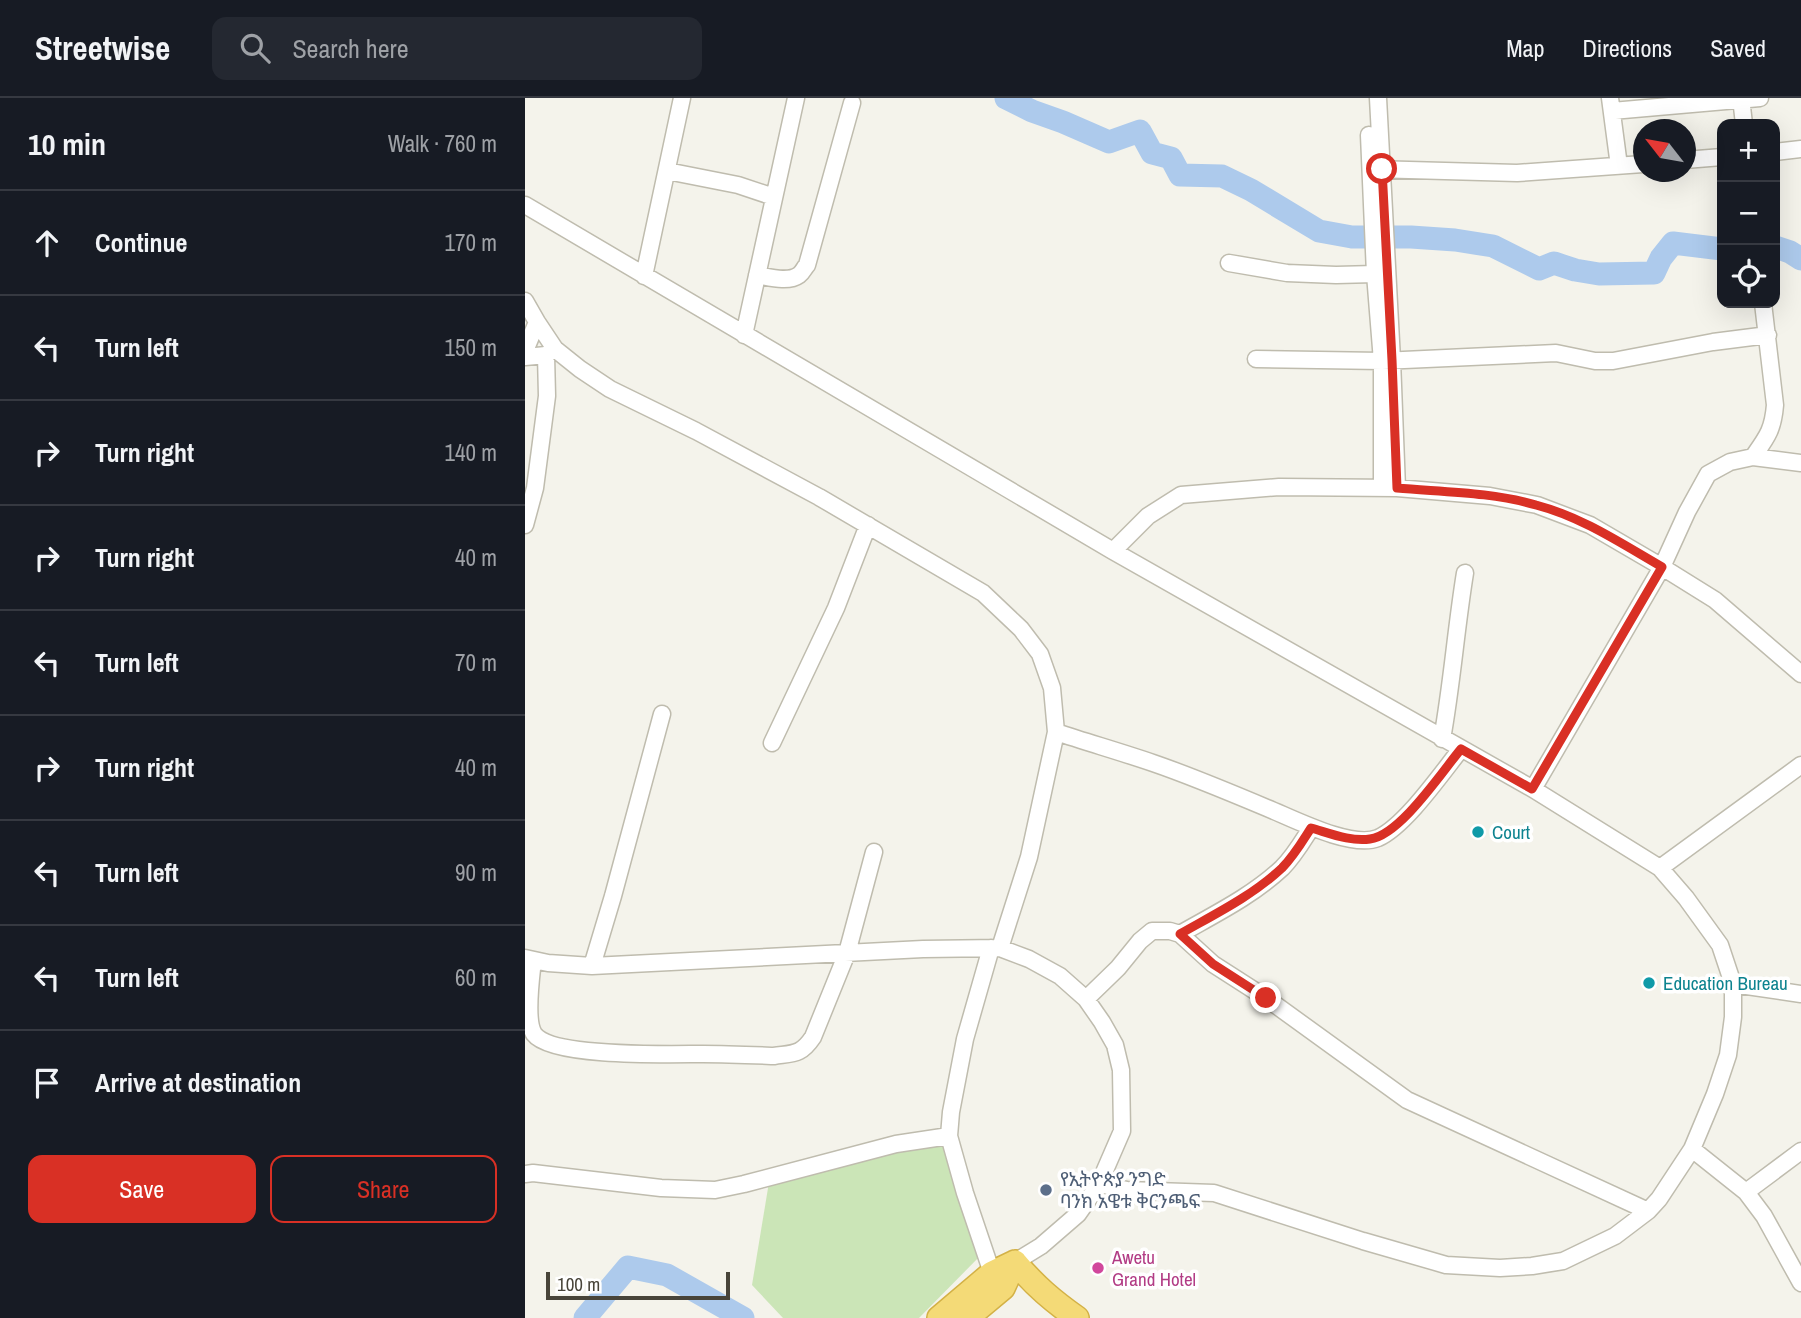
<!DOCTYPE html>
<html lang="en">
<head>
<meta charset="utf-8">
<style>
	body { margin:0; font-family:"Archivo Narrow","Noto Sans Ethiopic",sans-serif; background:#242831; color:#f1f3f6 }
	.controls { position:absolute; right:21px; top:21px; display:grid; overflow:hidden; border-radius:14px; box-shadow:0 7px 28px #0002 }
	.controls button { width:63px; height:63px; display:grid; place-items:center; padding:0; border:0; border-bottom:2px solid #363941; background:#171b24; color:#f1f3f6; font:35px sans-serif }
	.compass { position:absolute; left:1108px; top:21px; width:63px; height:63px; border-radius:50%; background:#171b24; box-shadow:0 7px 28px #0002; rotate:301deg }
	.scale { position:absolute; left:21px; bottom:18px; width:184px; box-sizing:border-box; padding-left:7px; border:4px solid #484439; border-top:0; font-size:19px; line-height:24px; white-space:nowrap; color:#484439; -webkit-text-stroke:5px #fff; paint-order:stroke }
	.stop { position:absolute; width:21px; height:21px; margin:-16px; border:5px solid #d93025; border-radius:50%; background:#fff }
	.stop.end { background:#d93025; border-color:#fff; box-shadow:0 2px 7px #0008 }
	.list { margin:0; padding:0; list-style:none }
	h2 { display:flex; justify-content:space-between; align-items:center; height:91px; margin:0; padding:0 28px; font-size:30px }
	h2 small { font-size:23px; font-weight:400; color:#9ea1a6 }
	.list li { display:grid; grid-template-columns:46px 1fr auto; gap:21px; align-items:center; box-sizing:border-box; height:105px; padding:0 28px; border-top:2px solid #363941 }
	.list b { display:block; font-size:26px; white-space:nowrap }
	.list em { font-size:23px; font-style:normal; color:#9ea1a6 }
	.actions { display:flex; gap:14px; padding:21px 28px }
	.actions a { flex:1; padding:16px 0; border:2px solid #d93025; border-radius:14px; text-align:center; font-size:24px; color:#d93025 }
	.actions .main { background:#d93025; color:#fff }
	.icon { flex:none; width:38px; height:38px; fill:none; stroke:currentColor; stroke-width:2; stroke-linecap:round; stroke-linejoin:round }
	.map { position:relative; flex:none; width:1276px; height:1220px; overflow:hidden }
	header { display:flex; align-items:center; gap:42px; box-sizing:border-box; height:98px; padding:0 35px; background:#171b24; border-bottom:2px solid #363941 }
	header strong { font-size:33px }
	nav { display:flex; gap:38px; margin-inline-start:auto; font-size:24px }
	.search { width:490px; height:63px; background:#242831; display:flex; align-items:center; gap:18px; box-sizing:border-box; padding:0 24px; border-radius:14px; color:#9ea1a6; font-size:26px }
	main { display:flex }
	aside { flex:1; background:#171b24 }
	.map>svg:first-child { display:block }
</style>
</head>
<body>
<header>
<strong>Streetwise</strong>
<div class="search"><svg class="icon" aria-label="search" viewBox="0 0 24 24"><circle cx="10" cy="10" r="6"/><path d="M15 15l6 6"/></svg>Search here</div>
<nav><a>Map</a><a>Directions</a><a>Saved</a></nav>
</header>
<main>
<aside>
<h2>10 min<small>Walk · 760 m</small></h2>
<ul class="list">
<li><svg class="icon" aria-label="ahead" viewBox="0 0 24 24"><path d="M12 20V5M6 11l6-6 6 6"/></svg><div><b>Continue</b></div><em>170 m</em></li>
<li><svg class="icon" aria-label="left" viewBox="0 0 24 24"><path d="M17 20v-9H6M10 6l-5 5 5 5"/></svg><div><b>Turn left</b></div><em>150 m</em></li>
<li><svg class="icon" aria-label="right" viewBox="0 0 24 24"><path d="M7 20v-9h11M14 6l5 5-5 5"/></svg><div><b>Turn right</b></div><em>140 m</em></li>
<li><svg class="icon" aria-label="right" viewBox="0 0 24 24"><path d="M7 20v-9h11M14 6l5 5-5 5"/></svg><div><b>Turn right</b></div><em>40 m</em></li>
<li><svg class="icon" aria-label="left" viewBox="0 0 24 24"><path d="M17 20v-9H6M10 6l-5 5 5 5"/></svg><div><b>Turn left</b></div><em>70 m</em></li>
<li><svg class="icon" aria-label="right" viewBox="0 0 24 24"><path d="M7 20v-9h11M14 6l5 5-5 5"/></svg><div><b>Turn right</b></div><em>40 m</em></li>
<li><svg class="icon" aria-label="left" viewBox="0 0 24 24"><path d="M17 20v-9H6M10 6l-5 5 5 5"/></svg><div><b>Turn left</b></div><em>90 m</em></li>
<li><svg class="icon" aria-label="left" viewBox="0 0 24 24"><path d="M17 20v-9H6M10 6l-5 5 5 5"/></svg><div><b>Turn left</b></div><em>60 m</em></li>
<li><svg class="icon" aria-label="arrive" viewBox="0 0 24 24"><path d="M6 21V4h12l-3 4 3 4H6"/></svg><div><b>Arrive at destination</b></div></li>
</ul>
<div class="actions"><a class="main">Save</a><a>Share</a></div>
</aside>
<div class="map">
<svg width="1276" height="1220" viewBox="0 0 1276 1220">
	<rect width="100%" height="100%" fill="#f4f3eb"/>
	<path fill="#cbe5b7" d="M430 1028 458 1155 394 1220H258L227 1187 246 1072Z"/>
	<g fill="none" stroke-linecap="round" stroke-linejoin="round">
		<path stroke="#adcaec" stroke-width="23" d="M481 0 507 13 538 24 584 44 615 33 627 55 646 60 655 77 697 78 726 92 794 133 827 139H886L930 142 968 148 1014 171 1029 165 1050 172 1074 176 1129 175 1136 160 1148 145 1197 151
			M1250 149 1265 154 1276 161
			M60 1220 103 1169 142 1177 218 1220"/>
		<g stroke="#bfbcae" stroke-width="19">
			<path id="minor" d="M853 0 867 262 872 390
				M1085 0 1094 68
				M1216 0 1219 26
				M1087 13 1235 0
				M844 37 850 176 857 263V390
				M1250 54 1276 51
				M1160 62 1197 59
				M848 71 992 75 1118 66
				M142 73 213 87 249 99
				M0 107 588 453 1008 691 1135 770 1161 800 1195 847 1208 886V919L1203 957 1190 996 1167 1051 1134 1101 1123 1113 1090 1138 1038 1163 1007 1168 975 1170 921 1167 838 1143 689 1095 602 1092 574 1086
				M704 165 762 175 811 177 850 176
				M232 177C244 179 263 185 274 177 278 174 279 170 282 167L327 5
				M119 178 157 0
				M0 203 12 224 30 251 55 271 85 291 171 333 294 399 458 495 496 531 515 556 527 590 531 634 504 759 475 850
				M219 237 271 0
				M0 253 12 224
				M0 259 21 257 28 252
				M731 261 857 263 1031 255 1070 263H1088L1188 244 1243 237
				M1228 359C1242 339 1248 332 1250 307L1238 205
				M0 427 10 390 22 298 21 257
				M588 453 623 418 656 397 754 389 872 390 965 398 1012 407 1065 427 1137 469 1190 502 1276 576
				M531 634C564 645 596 654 628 665 666 678 704 694 742 710 767 720 826 751 853 740 880 728 916 676 936 651
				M917 641C927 586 931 530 940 475
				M247 645 311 510 343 427
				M1008 691 1137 469 1162 414 1183 376 1205 364 1228 359 1276 365
				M1135 770 1276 667
				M655 836C690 816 727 798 757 770 769 758 777 744 786 730
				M466 850 440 941 426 1014 424 1038 440 1095 467 1175
				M0 860 23 865 67 868 398 851 475 850 504 861 535 878 561 901 577 924 590 947 596 972 597 1033 574 1086 553 1116 516 1148 490 1164
				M8 862C6 880 0 922 9 936 27 960 147 956 178 956 202 956 225 957 249 958 269 955 276 957 288 939L322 855 349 754
				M67 868 88 798 137 616
				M1208 886 1276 896
				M561 901 593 870 615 843 627 833H645L655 836 688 866 741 900 882 1002 1123 1113
				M1167 1051 1221 1094 1239 1118 1276 1185
				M0 1076 8 1075 136 1090 190 1092 219 1086 371 1046 424 1038
				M1221 1094 1276 1053"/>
		</g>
		<g stroke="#d3b146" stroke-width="26">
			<path id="highway" d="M490 1164C510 1188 528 1203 552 1220
				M414 1220 467 1175 490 1164
				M442 1220 478 1190 490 1164"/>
		</g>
		<use href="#minor" stroke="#fff" stroke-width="16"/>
		<use href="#highway" stroke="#f4da77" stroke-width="23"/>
	</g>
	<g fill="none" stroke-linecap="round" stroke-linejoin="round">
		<path stroke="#d93025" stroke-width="9" d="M741 900 688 866 655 836C690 816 727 798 757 770 769 758 777 744 786 730 804 735 826 744 845 741 875 737 916 675 936 651L1007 691 1137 469C1097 446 1057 419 1011 407 967 394 918 394 872 390L867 262 857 71"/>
	</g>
	<g fill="#0f9aa8" stroke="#fff" stroke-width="2.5">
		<circle cx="953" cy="734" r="7"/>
		<circle cx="1124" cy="885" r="7"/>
	</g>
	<circle fill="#5c6f8a" stroke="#fff" stroke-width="2.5" cx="521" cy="1092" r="7"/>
	<circle fill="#d1479c" stroke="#fff" stroke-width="2.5" cx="573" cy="1170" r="7"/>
	<g text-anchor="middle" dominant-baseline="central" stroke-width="7" stroke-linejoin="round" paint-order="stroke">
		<g font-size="19" fill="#0d838f" stroke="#fff" text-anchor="start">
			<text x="967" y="734">Court</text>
			<text x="1138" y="885">Education Bureau</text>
		</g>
		<g font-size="19" fill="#4e5e75" stroke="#fff" text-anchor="start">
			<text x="535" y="1081">የኢትዮጵያ ንግድ<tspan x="535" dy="22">ባንክ አዌቱ ቅርንጫፍ</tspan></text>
		</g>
		<g font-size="19" fill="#b23c85" stroke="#fff" text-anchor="start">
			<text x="587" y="1159">Awetu<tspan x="587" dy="22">Grand Hotel</tspan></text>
		</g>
	</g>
</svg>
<div class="controls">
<button>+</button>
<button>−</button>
<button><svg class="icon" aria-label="locate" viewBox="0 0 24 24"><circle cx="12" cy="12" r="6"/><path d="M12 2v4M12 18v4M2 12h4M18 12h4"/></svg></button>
</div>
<svg class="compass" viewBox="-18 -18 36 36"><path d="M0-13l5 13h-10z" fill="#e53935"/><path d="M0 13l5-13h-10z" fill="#9ea1a6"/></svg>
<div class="scale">100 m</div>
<div class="stop" style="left:857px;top:71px"></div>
<div class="stop end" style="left:741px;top:900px"></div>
</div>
</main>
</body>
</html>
